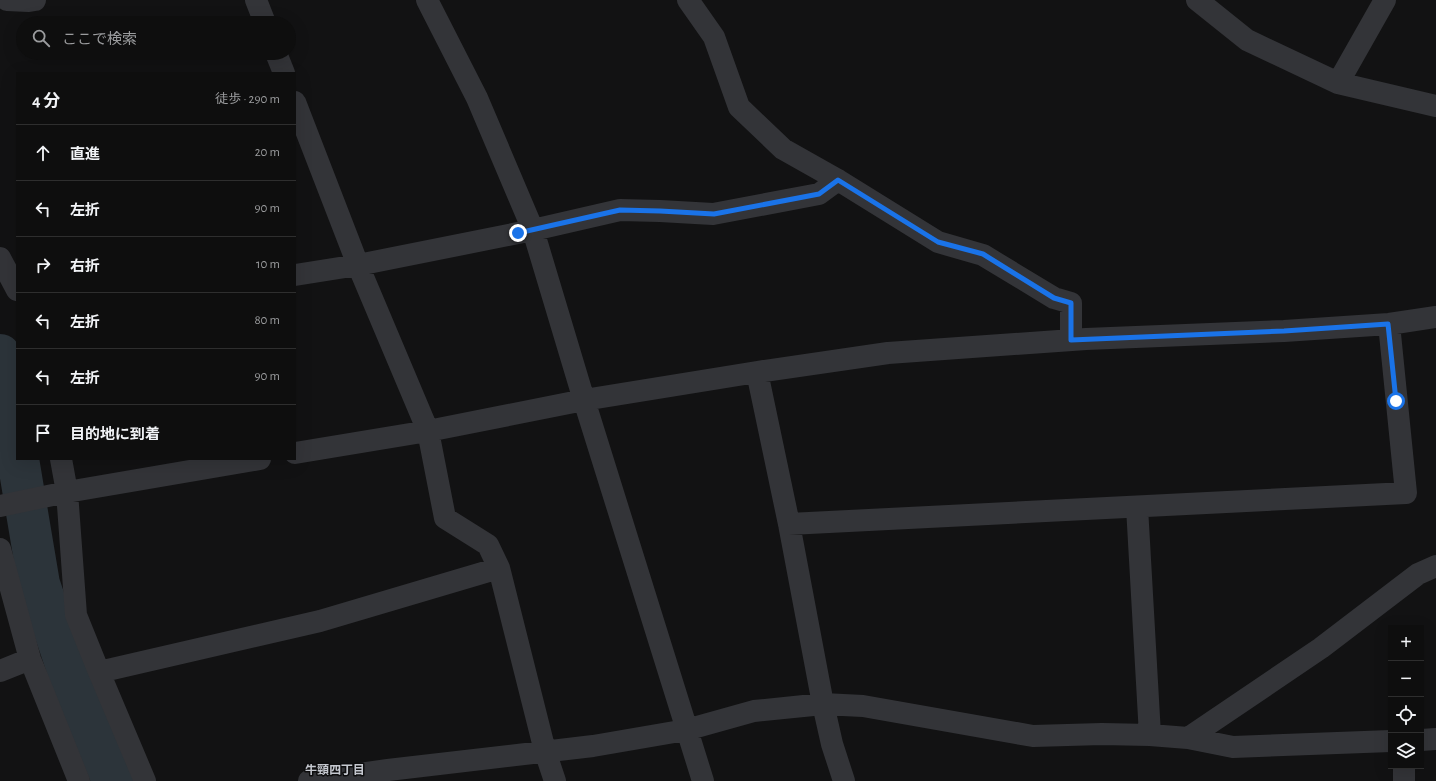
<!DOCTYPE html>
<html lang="ja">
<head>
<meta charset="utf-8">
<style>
	body { margin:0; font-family:"Alegreya Sans","Noto Sans JP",sans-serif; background:#171717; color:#f1f3f6 }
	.controls { position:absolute; right:12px; bottom:12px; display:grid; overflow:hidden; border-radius:0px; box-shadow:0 4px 16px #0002 }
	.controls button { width:36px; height:36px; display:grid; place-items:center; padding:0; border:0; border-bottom:1px solid #2e2e2e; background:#0e0e0e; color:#f1f3f6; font:20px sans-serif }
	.stop { position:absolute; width:12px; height:12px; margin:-9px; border:3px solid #1a73e8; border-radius:50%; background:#fff }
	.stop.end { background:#1a73e8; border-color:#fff; box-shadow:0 1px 4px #0008 }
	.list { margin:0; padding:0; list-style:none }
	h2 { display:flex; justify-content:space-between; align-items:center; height:52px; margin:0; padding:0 16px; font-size:17px }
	h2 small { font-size:13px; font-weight:400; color:#9b9c9e }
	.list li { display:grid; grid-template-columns:26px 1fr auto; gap:12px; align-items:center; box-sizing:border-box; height:56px; padding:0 16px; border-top:1px solid #2e2e2e }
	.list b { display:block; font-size:15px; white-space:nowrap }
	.list em { font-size:13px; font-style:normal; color:#9b9c9e }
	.icon { flex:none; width:22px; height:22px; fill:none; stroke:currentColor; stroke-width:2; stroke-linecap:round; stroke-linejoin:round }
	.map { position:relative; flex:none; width:1436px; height:781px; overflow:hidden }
	.search { position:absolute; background:#0e0e0e; box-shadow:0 4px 16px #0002; left:16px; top:16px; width:280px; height:44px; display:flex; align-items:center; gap:10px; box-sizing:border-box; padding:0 14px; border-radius:22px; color:#9b9c9e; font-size:15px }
	.panel { position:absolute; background:#0e0e0e; box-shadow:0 4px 16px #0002; left:16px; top:72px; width:280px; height:388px; border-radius:0px }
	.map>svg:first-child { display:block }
</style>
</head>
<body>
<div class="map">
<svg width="1436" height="781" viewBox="0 0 1436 781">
	<rect width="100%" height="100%" fill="#121213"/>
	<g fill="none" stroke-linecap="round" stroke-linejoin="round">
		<path stroke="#2c343a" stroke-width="42" d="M0 355 17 455
			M18 459 39 584 70 676 113 781"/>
		<path stroke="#333438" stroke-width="22" d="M7 0 29 1 35 0
			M256 0 265 23
			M427 0 477 98 533 230 584 400 703 781
			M688 0 714 37 739 107 783 149 838 180 938 242 983 255 1054 298 1071 303V340
			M1197 0 1247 40 1338 83 1436 106
			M276 53 284 73
			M1338 83 1385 0
			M295 102 358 265 428 431 445 518 488 545 499 568 545 751 555 781
			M0 258 17 290
			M295 275 358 265 533 230 620 210 660 211 713 214 819 194 838 180
			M757 372 789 524 823 704 832 744 844 781
			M295 453 428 431 584 400 757 372 888 353 1086 339 1284 331 1389 324 1436 317
			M61 459 67 492 76 615 99 672 145 781
			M0 506 67 492 260 459
			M1137 507 1150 735
			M789 524 1406 493 1389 324
			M0 549 30 659 79 781
			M0 671 30 659
			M99 672 320 621 499 568
			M1188 738 1321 648 1418 574 1436 566
			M1421 740 1436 739
			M1404 766V781
			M309 781 388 770 593 746 686 730 754 711 823 704 863 706 1033 736 1102 734 1150 735 1188 738 1233 747 1391 741"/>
	</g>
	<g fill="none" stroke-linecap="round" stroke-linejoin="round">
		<path stroke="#1a73e8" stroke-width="5" d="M518 233 620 210 660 211 714 214 819 194 838 180 938 242 983 254 1054 298 1071 303V340L1284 331 1388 324 1396 401"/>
	</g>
	<g text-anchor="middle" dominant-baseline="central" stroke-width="3" stroke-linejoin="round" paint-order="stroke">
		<g font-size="12" font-weight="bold" fill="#c5c8cf" stroke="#0d0d0e">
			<text x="335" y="770">牛頸四丁目</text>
		</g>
	</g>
</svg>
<div class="controls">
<button>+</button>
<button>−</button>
<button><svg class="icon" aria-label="locate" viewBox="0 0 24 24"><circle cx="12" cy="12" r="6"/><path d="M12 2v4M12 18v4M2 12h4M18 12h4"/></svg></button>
<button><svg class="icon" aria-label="layers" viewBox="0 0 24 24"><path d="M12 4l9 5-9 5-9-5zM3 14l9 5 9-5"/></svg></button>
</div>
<div class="stop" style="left:1396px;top:401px"></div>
<div class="stop end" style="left:518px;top:233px"></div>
<div class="search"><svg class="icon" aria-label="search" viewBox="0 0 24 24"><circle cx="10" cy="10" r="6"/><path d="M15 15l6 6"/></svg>ここで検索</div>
<section class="panel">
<h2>4 分<small>徒歩 · 290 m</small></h2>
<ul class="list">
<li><svg class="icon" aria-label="ahead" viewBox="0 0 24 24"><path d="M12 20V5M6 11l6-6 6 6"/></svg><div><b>直進</b></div><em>20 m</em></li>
<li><svg class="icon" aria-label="left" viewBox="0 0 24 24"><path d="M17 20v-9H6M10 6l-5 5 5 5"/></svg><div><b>左折</b></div><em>90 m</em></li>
<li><svg class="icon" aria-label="right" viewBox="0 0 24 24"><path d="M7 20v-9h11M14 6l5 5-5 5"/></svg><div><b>右折</b></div><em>10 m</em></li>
<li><svg class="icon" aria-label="left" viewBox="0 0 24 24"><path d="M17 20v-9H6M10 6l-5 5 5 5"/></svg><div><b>左折</b></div><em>80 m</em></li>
<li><svg class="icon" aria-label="left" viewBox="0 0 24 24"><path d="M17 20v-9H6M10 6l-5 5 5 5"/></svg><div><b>左折</b></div><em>90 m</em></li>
<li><svg class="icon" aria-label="arrive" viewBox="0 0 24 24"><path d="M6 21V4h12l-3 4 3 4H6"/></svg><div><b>目的地に到着</b></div></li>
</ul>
</section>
</div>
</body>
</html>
